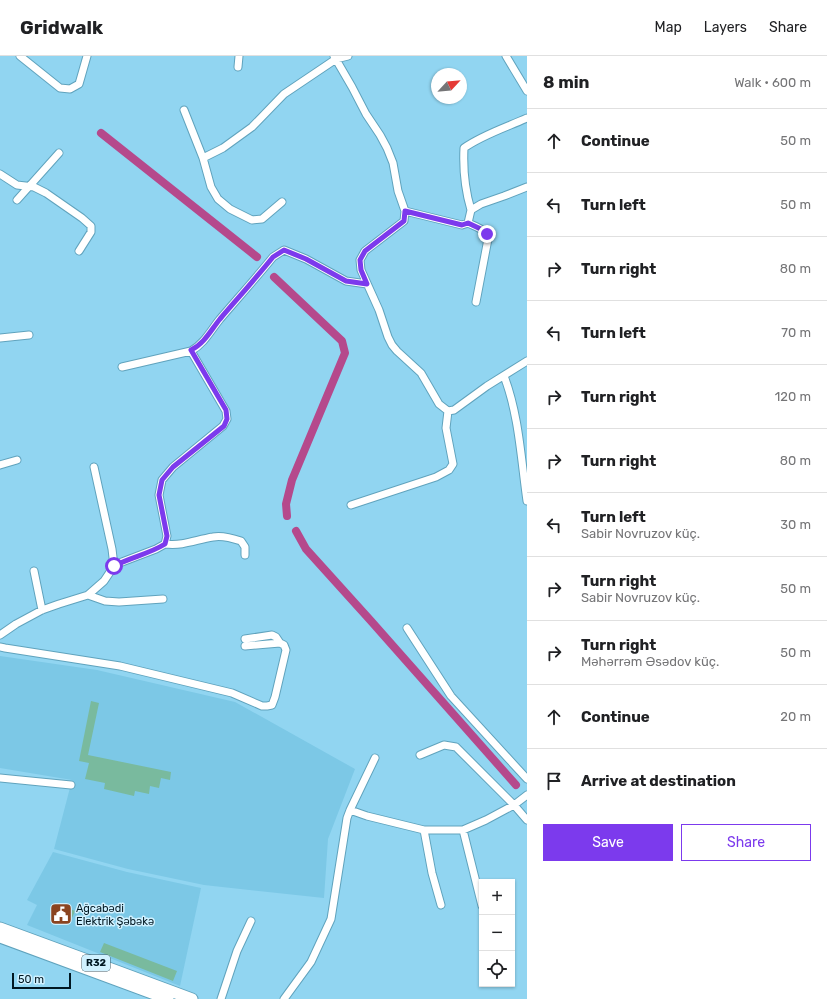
<!DOCTYPE html>
<html lang="en">
<head>
<meta charset="utf-8">
<style>
	body { margin:0; font-family:Rubik,sans-serif; background:#f2f2f2; color:#202124 }
	.controls { position:absolute; right:12px; bottom:12px; display:grid; overflow:hidden; border-radius:0px; box-shadow:0 1px 3px #0004 }
	.controls button { width:36px; height:36px; display:grid; place-items:center; padding:0; border:0; border-bottom:1px solid #e0e0e0; background:#fff; color:#202124; font:20px sans-serif }
	.compass { position:absolute; left:431px; top:12px; width:36px; height:36px; border-radius:50%; background:#fff; box-shadow:0 1px 3px #0004; rotate:64deg }
	.scale { position:absolute; left:12px; bottom:10px; width:59px; box-sizing:border-box; padding-left:4px; border:2px solid #001721; border-top:0; font-size:11px; line-height:14px; white-space:nowrap; color:#001721; -webkit-text-stroke:3px #d0f1ff; paint-order:stroke }
	.stop { position:absolute; width:12px; height:12px; margin:-9px; border:3px solid #7c3aed; border-radius:50%; background:#fff }
	.stop.end { background:#7c3aed; border-color:#fff; box-shadow:0 1px 4px #0008 }
	.list { margin:0; padding:0; list-style:none }
	h2 { display:flex; justify-content:space-between; align-items:center; height:52px; margin:0; padding:0 16px; font-size:17px }
	h2 small { font-size:13px; font-weight:400; color:#757577 }
	.list li { display:grid; grid-template-columns:26px 1fr auto; gap:12px; align-items:center; box-sizing:border-box; height:64px; padding:0 16px; border-top:1px solid #e0e0e0 }
	.list b { display:block; font-size:15px; white-space:nowrap }
	.list p { margin:0; font-size:13px; white-space:nowrap; color:#757577 }
	.list em { font-size:13px; font-style:normal; color:#757577 }
	.actions { display:flex; gap:8px; padding:12px 16px }
	.actions a { flex:1; padding:9px 0; border:1px solid #7c3aed; border-radius:0px; text-align:center; font-size:14px; color:#7c3aed }
	.actions .main { background:#7c3aed; color:#fff }
	.icon { flex:none; width:22px; height:22px; fill:none; stroke:currentColor; stroke-width:2; stroke-linecap:round; stroke-linejoin:round }
	.map { position:relative; flex:none; width:527px; height:943px; overflow:hidden }
	header { display:flex; align-items:center; gap:24px; box-sizing:border-box; height:56px; padding:0 20px; background:#fff; border-bottom:1px solid #e0e0e0 }
	header strong { font-size:19px }
	nav { display:flex; gap:22px; margin-inline-start:auto; font-size:14px }
	main { display:flex }
	aside { flex:1; background:#fff }
	.map>svg:first-child { display:block }
</style>
</head>
<body>
<header>
<strong>Gridwalk</strong>
<nav><a>Map</a><a>Layers</a><a>Share</a></nav>
</header>
<main>
<div class="map">
<svg width="527" height="943" viewBox="0 0 527 943">
	<rect width="100%" height="100%" fill="#91d5f1"/>
	<path fill="#7cc8e6" d="M0 600 97 614 235 646 355 713 328 783 324 842 204 829 128 813 54 793 72 724 0 712Z
		M53 796 127 816 201 832 180 930 27 869 37 849 27 844Z"/>
	<g fill="none" stroke-linecap="round" stroke-linejoin="round">
		<path stroke="#b5498c" stroke-width="8" d="M101 77 257 201
			M274 221 342 285 345 297 292 424 286 448 287 460
			M296 475 306 493 371 565 516 729"/>
	</g>
	<path fill="#79ba9e" d="M91 645 99 647 88 699 171 716 170 724 161 722 159 732 150 730 149 738 135 735 134 740 104 733 105 727 85 723 89 707 79 705Z
		M56 847 75 855 69 869 51 861Z
		M104 887 177 915 173 925 100 896Z"/>
	<g fill="none" stroke-linecap="round" stroke-linejoin="round">
		<g stroke="#60a3bd" stroke-width="9">
			<path id="street" d="M20 0 60 32 70 33 79 28 87 0
				M334 0 352 31 366 58 380 79 387 92 393 107 398 135 405 155 404 165 365 195 360 204 361 214 379 254 388 281 392 289 397 295 421 317 439 348 448 355 454 354 487 330 527 305
				M506 0 527 35
				M238 11 239 0
				M184 54 203 102 211 131 218 143 230 153 252 164 262 163 282 146
				M203 102 223 92 252 71 284 38 336 3 348 0
				M0 118 17 129 34 131 46 137 82 162 91 170V176L79 195
				M17 144 59 97
				M471 154C465 134 463 112 464 92 482 79 507 71 527 62
				M405 155 462 169 468 167 471 154 481 148 504 140 527 131
				M468 167C476 171 486 173 488 183L476 246
				M0 282 29 279
				M122 311 191 295C204 288 211 274 220 263 238 242 256 222 273 201L284 194 306 203 346 225 367 228
				M504 320C519 359 521 403 527 445
				M0 409 17 404
				M94 411 112 493 114 510
				M351 449 436 421 449 414 453 408 446 372 448 355
				M165 488C184 490 195 484 213 481 222 479 232 482 241 485L245 491V499
				M34 515 42 554
				M88 539 105 545 119 546 163 543
				M407 572 451 640 527 723
				M0 579 16 568 42 554 59 548 88 539 104 525 114 510 122 506 156 493 165 488 167 480 159 439 162 424 173 411 223 370 227 363 226 355 191 295
				M245 583 272 579 276 581 280 587
				M0 591 5 592 120 610 232 637 262 650H267L272 649 275 641 286 594 284 589 280 587 245 590
				M420 699 444 689 456 691 514 749 527 764
				M0 722 71 729
				M350 754 375 702
				M424 774 432 817 441 849
				M463 774 482 850
				M221 943 237 895 251 865
				M284 943 311 906 331 863 347 762 350 754 367 760 424 774H463L486 764 514 749 527 739"/>
		</g>
		<g stroke="#60a3bd" stroke-width="13">
			<path id="primary" d="M0 872 87 904 192 943
				M0 881 168 943"/>
		</g>
		<use href="#street" stroke="#fff" stroke-width="7"/>
		<use href="#primary" stroke="#fff" stroke-width="11"/>
	</g>
	<g fill="none" stroke-linecap="round" stroke-linejoin="round">
		<path stroke="#7c3aed" stroke-width="5" d="M114 510C131 501 149 498 165 488L167 480 159 439 162 424 173 411 224 370 227 363 226 354 191 294C204 288 211 274 220 263 238 242 256 222 273 201L284 194 306 203 346 225 367 228 361 214 360 204 365 195 404 165 405 155 462 169 468 167 485 175 487 178"/>
	</g>
	<defs>
		<g id="civic-square" transform="scale(1.15)"><rect x="-9" y="-9" width="18" height="18" rx="4" fill="#8b4420" stroke="#d0f1ff"/><path d="M-.6-6.5H3V-4.5H.6V-3L4-1V1h2V6H-6V1h2V-1L-.6-3ZM-1.2 2.5V6h2.4V2.5Z" fill="#fff"/></g>
	</defs>
	<g fill-rule="evenodd">
		<use href="#civic-square" x="61" y="858"/>
	</g>
	<g text-anchor="middle" dominant-baseline="central" stroke-width="3" stroke-linejoin="round" paint-order="stroke">
		<rect fill="#d0f1ff" stroke="#3e5864" stroke-width="1" x="82" y="899" width="28" height="16" rx="3"/>
		<g font-size="10" font-weight="bold" fill="#001721">
			<text x="96" y="907">R32</text>
		</g>
		<g font-size="11" fill="#001721" stroke="#d0f1ff" text-anchor="start">
			<text x="76" y="852">Ağcabədi<tspan x="76" dy="13">Elektrik Şəbəkə</tspan></text>
		</g>
	</g>
</svg>
<div class="controls">
<button>+</button>
<button>−</button>
<button><svg class="icon" aria-label="locate" viewBox="0 0 24 24"><circle cx="12" cy="12" r="6"/><path d="M12 2v4M12 18v4M2 12h4M18 12h4"/></svg></button>
</div>
<svg class="compass" viewBox="-18 -18 36 36"><path d="M0-13l5 13h-10z" fill="#e53935"/><path d="M0 13l5-13h-10z" fill="#757577"/></svg>
<div class="scale">50 m</div>
<div class="stop" style="left:114px;top:510px"></div>
<div class="stop end" style="left:487px;top:178px"></div>
</div>
<aside>
<h2>8 min<small>Walk · 600 m</small></h2>
<ul class="list">
<li><svg class="icon" aria-label="ahead" viewBox="0 0 24 24"><path d="M12 20V5M6 11l6-6 6 6"/></svg><div><b>Continue</b></div><em>50 m</em></li>
<li><svg class="icon" aria-label="left" viewBox="0 0 24 24"><path d="M17 20v-9H6M10 6l-5 5 5 5"/></svg><div><b>Turn left</b></div><em>50 m</em></li>
<li><svg class="icon" aria-label="right" viewBox="0 0 24 24"><path d="M7 20v-9h11M14 6l5 5-5 5"/></svg><div><b>Turn right</b></div><em>80 m</em></li>
<li><svg class="icon" aria-label="left" viewBox="0 0 24 24"><path d="M17 20v-9H6M10 6l-5 5 5 5"/></svg><div><b>Turn left</b></div><em>70 m</em></li>
<li><svg class="icon" aria-label="right" viewBox="0 0 24 24"><path d="M7 20v-9h11M14 6l5 5-5 5"/></svg><div><b>Turn right</b></div><em>120 m</em></li>
<li><svg class="icon" aria-label="right" viewBox="0 0 24 24"><path d="M7 20v-9h11M14 6l5 5-5 5"/></svg><div><b>Turn right</b></div><em>80 m</em></li>
<li><svg class="icon" aria-label="left" viewBox="0 0 24 24"><path d="M17 20v-9H6M10 6l-5 5 5 5"/></svg><div><b>Turn left</b><p>Sabir Novruzov küç.</p></div><em>30 m</em></li>
<li><svg class="icon" aria-label="right" viewBox="0 0 24 24"><path d="M7 20v-9h11M14 6l5 5-5 5"/></svg><div><b>Turn right</b><p>Sabir Novruzov küç.</p></div><em>50 m</em></li>
<li><svg class="icon" aria-label="right" viewBox="0 0 24 24"><path d="M7 20v-9h11M14 6l5 5-5 5"/></svg><div><b>Turn right</b><p>Məhərrəm Əsədov küç.</p></div><em>50 m</em></li>
<li><svg class="icon" aria-label="ahead" viewBox="0 0 24 24"><path d="M12 20V5M6 11l6-6 6 6"/></svg><div><b>Continue</b></div><em>20 m</em></li>
<li><svg class="icon" aria-label="arrive" viewBox="0 0 24 24"><path d="M6 21V4h12l-3 4 3 4H6"/></svg><div><b>Arrive at destination</b></div></li>
</ul>
<div class="actions"><a class="main">Save</a><a>Share</a></div>
</aside>
</main>
</body>
</html>
